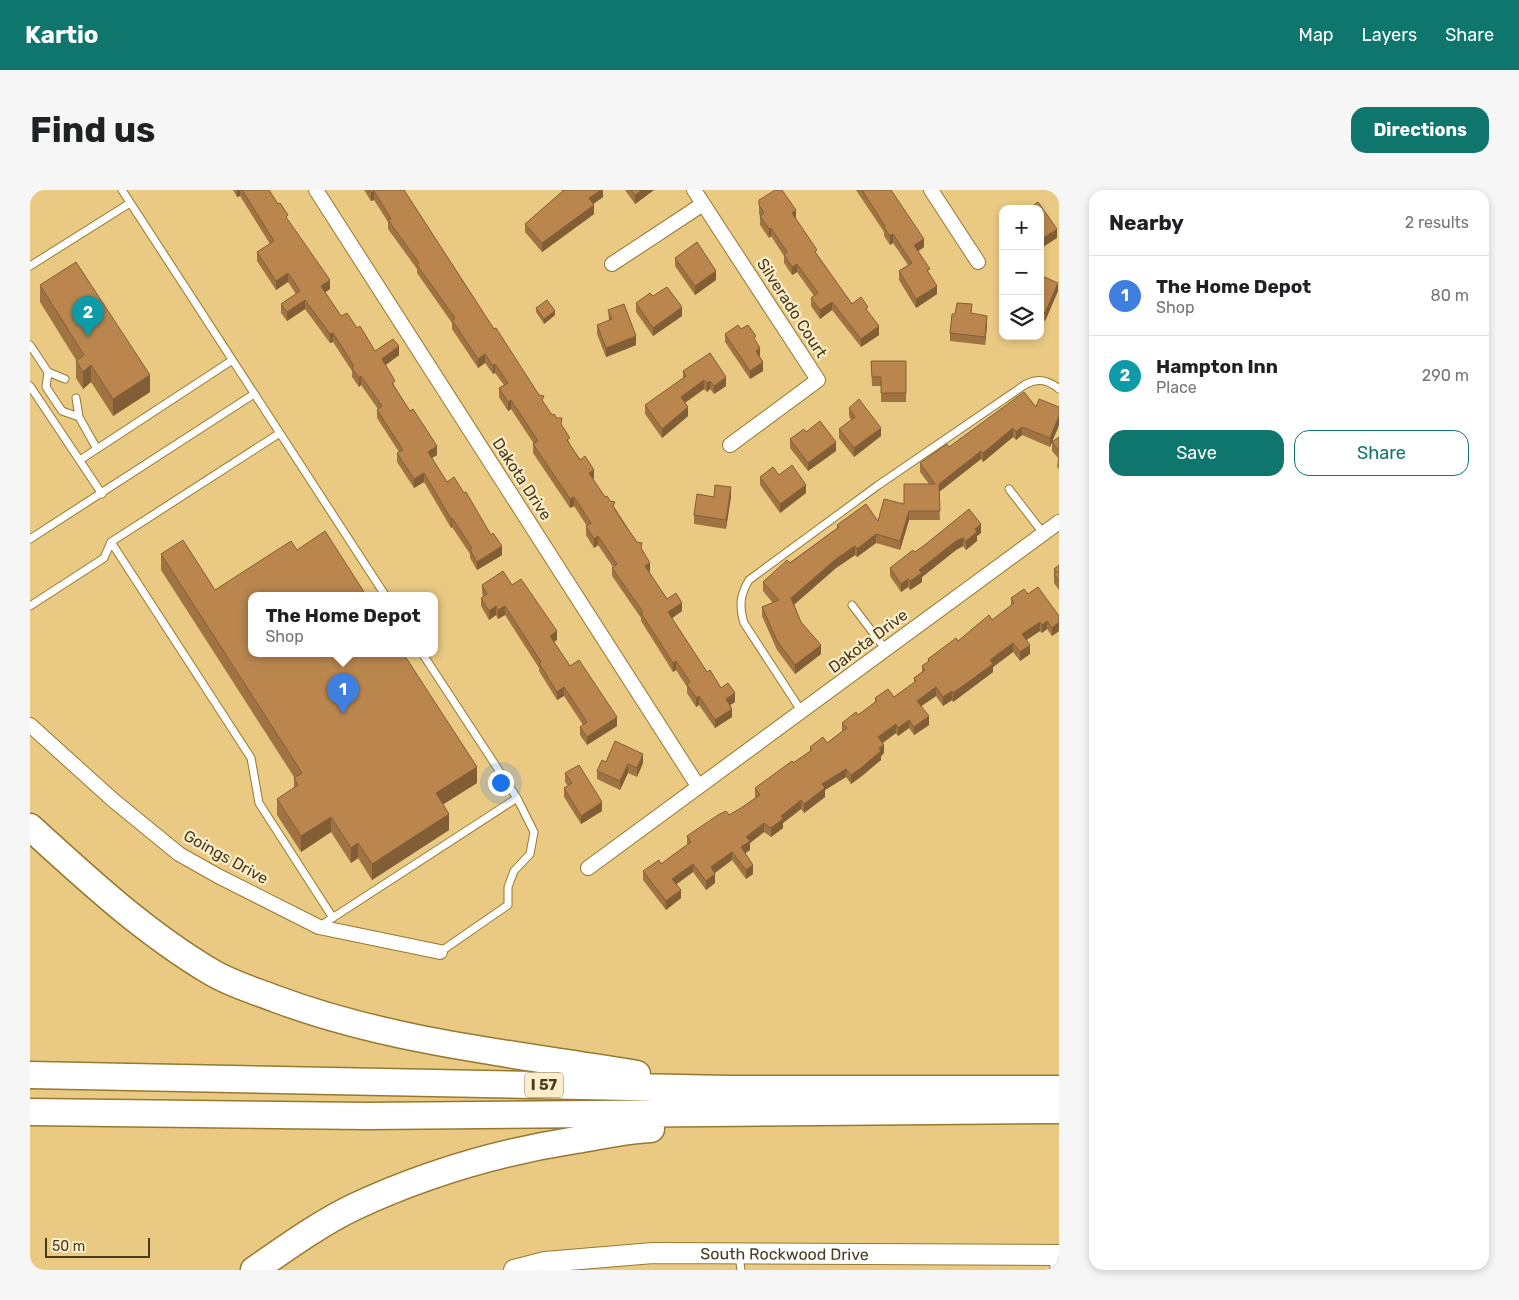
<!DOCTYPE html>
<html lang="en">
<head>
<meta charset="utf-8">
<style>
	body { margin:0; font-family:Rubik,sans-serif; background:#f6f6f6; color:#202124 }
	.controls { position:absolute; right:15px; top:15px; display:grid; overflow:hidden; border-radius:10px; box-shadow:0 2px 8px #0003 }
	.controls button { width:45px; height:45px; display:grid; place-items:center; padding:0; border:0; border-bottom:1px solid #e0e0e0; background:#fff; color:#202124; font:25px sans-serif }
	.scale { position:absolute; left:15px; bottom:12px; width:105px; box-sizing:border-box; padding-left:5px; border:2px solid #473b1d; border-top:0; font-size:14px; line-height:18px; white-space:nowrap; color:#473b1d; -webkit-text-stroke:4px #fdedca; paint-order:stroke }
	.you { position:absolute; left:470px; top:592px; width:18px; height:18px; margin:-12px; border:4px solid #fff; border-radius:50%; background:#1a73e8; box-shadow:0 0 0 8px #1a73e833 }
	.badge { display:grid; place-items:center; width:32px; height:32px; border-radius:50%; background:#0f766e; color:#fff; font-size:16px; font-weight:700 }
	.pin { position:absolute; translate:-50% -41px; filter:drop-shadow(0 1px 2px #0008) }
	.pin::after { content:''; position:absolute; top:26px; width:18px; height:15px; background:inherit; clip-path:polygon(0 0,100% 0,50% 100%) }
	.popup { position:absolute; left:218px; top:402px; width:190px; height:65px; box-sizing:border-box; display:grid; place-content:center; border-radius:10px; background:#fff; filter:drop-shadow(0 1px 4px #0005); font-size:16px; white-space:nowrap; color:#757577 }
	.popup b { font-size:19px; color:#202124 }
	.popup::after { content:''; position:absolute; left:50%; top:100%; margin-left:-10px; border:10px solid transparent; border-top-color:#fff }
	.list { margin:0; padding:0; list-style:none }
	h2 { display:flex; justify-content:space-between; align-items:center; height:65px; margin:0; padding:0 20px; font-size:21px }
	h2 small { font-size:16px; font-weight:400; color:#757577 }
	.list li { display:grid; grid-template-columns:32px 1fr auto; gap:15px; align-items:center; box-sizing:border-box; height:80px; padding:0 20px; border-top:1px solid #e0e0e0 }
	.list b { display:block; font-size:19px; white-space:nowrap }
	.list p { margin:0; font-size:16px; white-space:nowrap; color:#757577 }
	.list em { font-size:16px; font-style:normal; color:#757577 }
	.actions { display:flex; gap:10px; padding:15px 20px }
	.actions a { flex:1; padding:11px 0; border:1px solid #0f766e; border-radius:15px; text-align:center; font-size:18px; color:#0f766e }
	.actions .main { background:#0f766e; color:#fff }
	.icon { flex:none; width:28px; height:28px; fill:none; stroke:currentColor; stroke-width:2; stroke-linecap:round; stroke-linejoin:round }
	.map { position:relative; flex:none; width:1029px; height:1080px; overflow:hidden; border-radius:15px }
	header { display:flex; align-items:center; gap:30px; box-sizing:border-box; height:70px; padding:0 25px; background:#0f766e; color:#fff }
	header strong { font-size:24px }
	nav { display:flex; gap:28px; margin-inline-start:auto; font-size:18px }
	.intro { display:flex; align-items:center; justify-content:space-between; box-sizing:border-box; height:120px; padding:0 30px }
	h1 { margin:0; font-size:35px }
	.button { padding:12px 22px; border-radius:15px; background:#0f766e; color:#fff; font-size:18px; font-weight:700 }
	main { display:flex; gap:30px; padding:0 30px }
	aside { flex:1; background:#fff; border-radius:15px; box-shadow:0 2px 8px #0003 }
	.map>svg:first-child { display:block }
</style>
</head>
<body>
<header>
<strong>Kartio</strong>
<nav><a>Map</a><a>Layers</a><a>Share</a></nav>
</header>
<div class="intro"><h1>Find us</h1><a class="button">Directions</a></div>
<main>
<div class="map">
<svg width="1029" height="1080" viewBox="0 0 1029 1080">
	<rect width="100%" height="100%" fill="#eaca82"/>
	<g fill="none" stroke-linecap="round" stroke-linejoin="round">
		<g stroke="#967830" stroke-width="9">
			<path id="lane" d="M92 0 355 405
				M0 76 100 13
				M0 155 18 182 16 197 32 221 49 227 67 259
				M18 182 35 189
				M0 196 72 304
				M46 208 49 227
				M50 270 201 171
				M979 299 1013 343
				M0 349 224 204
				M81 352 221 568 229 613 303 728
				M822 415 856 460
				M0 416 74 368 81 352 250 243
				M772 522 714 433C709 416 710 405 719 390L847 296 996 194C1009 188 1018 190 1029 199
				M290 736 487 608 392 463
				M410 762 478 715V697L484 681 500 664 504 642 487 608
				M1023 1065 1024 1080
				M709 1066 711 1080"/>
		</g>
		<g stroke="#967830" stroke-width="16">
			<path id="street" d="M286 0 668 596
				M664 0 788 190 700 255
				M901 0 948 72
				M582 74 673 14
				M0 535 83 610 149 664 188 686 289 737 410 762
				M558 678 1029 332"/>
		</g>
		<g stroke="#967830" stroke-width="22">
			<g id="secondary">
				<path id="s1" d="M484 1080 515 1072 623 1063 1029 1065"/>
			</g>
		</g>
		<g stroke="#967830" stroke-width="29">
			<path id="highway" d="M0 637C58 690 115 743 183 783 202 794 225 801 246 809 361 852 486 864 607 884
				M0 885 699 899H1029
				M0 922 337 926 1029 920
				M224 1080C256 1058 289 1034 324 1017 395 984 469 962 546 950 571 946 596 940 621 939"/>
		</g>
		<use href="#lane" stroke="#fff" stroke-width="7"/>
		<use href="#street" stroke="#fff" stroke-width="14"/>
		<use href="#secondary" stroke="#fff" stroke-width="20"/>
		<use href="#highway" stroke="#fff" stroke-width="26"/>
	</g>
	<path fill="#a07343" d="M203 0H239L300 99 295 102 311 126 327 138 345 161 369 165 355 175 365 197 407 265 402 268 417 292 472 365 447 380 440 368V364L422 337 421 338 394 292 384 298 367 272V263L369 262 347 228V220L348 219 331 195 329 197 322 187V181L303 152 300 153 275 119 257 131 251 123V114L266 104 258 92 246 100 227 71V62L240 54 210 6 207 7Z
		M334 0H374L464 139 522 225 532 235 540 255 564 288 563 289 575 307 585 318 612 360 620 381 619 382 637 409 652 421 642 428 677 482 705 512 700 515 702 527 685 538 669 515 666 517 657 503V497L646 480 643 482 611 431V428L582 386V378L583 377 568 355 564 358 556 345V336H557L544 316 540 318 503 263V254H504L481 219 478 221 469 207V198L474 195 465 183 463 184 455 173 448 178 422 139V133L387 83V79L358 39V32L344 10 341 11Z
		M532 0H573V7L563 14 564 24 512 62 495 42V34L532 2Z
		M595 0H624L605 14Z
		M826 0H861L894 57 888 61 900 85 907 104 886 118 869 90V81L878 75 863 53 860 55 854 46V42Z
		M729 10 766 29 787 64 822 114 838 122 849 145 831 157 802 120 790 129 781 116V108L784 106 767 82 762 85 754 73V66L741 46 739 48 730 35V26L729 24Z
		M645 68 686 90 665 105 645 76Z
		M1010 85 1028 101 1015 131 1010 129Z
		M10 95 120 202 83 226 61 192 53 199 46 188V170L10 112Z
		M623 106 652 126 623 146 606 122V113Z
		M506 118 525 125 514 134 506 122Z
		M578 120 606 155 576 167 567 144V135L579 130Z
		M942 123 957 135 955 155 920 151V143L925 124Z
		M711 139 726 152 730 167H729L733 181 720 189 695 152V144Z
		M841 171H876V212H851V196H842Z
		M653 181 696 196 684 204 680 199 677 202 674 199 655 213 658 226 632 248 615 224V215L653 188Z
		M1006 217H1029V235L1020 257 992 245 986 250 983 247 953 272 951 269 909 302 910 330H879L870 360 846 353 827 367 825 365 806 378 764 415 771 432 791 464 765 484 747 460 732 426V417L743 413 733 401V392L807 338V335L848 331 874 314 899 294 890 282V273L919 257Z
		M819 218 851 246 824 267 809 248V239L821 230 819 226Z
		M776 242 806 261 778 281 760 258V249Z
		M1029 247V279L1027 277 1028 268 1022 261V252Z
		M730 287 776 303 750 323 730 295Z
		M701 306 696 339 664 334V325L684 307Z
		M951 343 947 346V351L936 360 933 356 926 360 892 387V392L880 400 878 397 871 402 860 386V378L885 362Z
		M267 360 447 593 413 614 419 640 342 690 328 668 321 673 301 642 271 662 247 625V609L264 598V587L131 380V364L185 400Z
		M1029 375V400L1024 393V379Z
		M452 395H482L527 450 524 452 540 476 587 536 557 555 550 545V537L553 535 534 506 527 510 509 481V478L475 425 468 429 466 425 459 430 451 416V408L453 406 452 403Z
		M998 404 1029 426V441L1022 446 1017 439 1012 443 1010 441 996 450 1000 464 990 471 983 462 963 477V482L923 512 922 510 913 516 906 506 891 516 899 535 884 545 879 538 868 546 866 543 853 553 854 563 851 566V570L831 587 821 594 816 587 795 600V607L774 623 771 619 753 633V638L741 647 734 642 720 653V660L715 663 723 684 716 689 702 670 684 683 685 693 676 700 663 682 647 694 651 708 636 720 613 690V681L631 674 657 655V646L699 625 711 618 725 608V598L763 573 780 561V557L797 553 812 541V533L828 525 845 512V508L864 507 884 493V488L892 482V476L898 472V469L962 430 981 416V408Z
		M576 572 613 573 607 587 598 583 590 600 567 589V581Z
		M535 583 572 621 551 634 534 607V598L538 596 535 592Z"/>
	<path fill="#825e37" d="M207 0H210V6L207 7Z
		M571 0H573V7L559 17V8Z
		M612 0H624L605 14V5Z
		M344 1V10L341 11V3Z
		M564 15V24L512 62V53Z
		M766 20V29L762 23Z
		M741 38V46L739 48V39Z
		M1027 39V48L1010 59V50Z
		M863 44V53L860 55V46Z
		M894 49V57L884 64V55Z
		M767 74V82L762 85V77Z
		M686 81V90L665 105V96Z
		M258 83V92L246 100V91Z
		M300 90V99L291 105V96Z
		M1028 93V101L1015 131V123Z
		M907 96V104L886 118V109Z
		M275 110V119L257 131V122Z
		M802 112V120L790 129V120Z
		M652 117V126L623 146V138Z
		M525 121V125L514 134V129Z
		M957 126V135L955 155V147Z
		M849 136V145L831 157V149Z
		M303 143V152L300 153V144Z
		M606 146V155L576 167V158Z
		M369 156V165L352 178V169Z
		M730 158V167L726 170V161Z
		M455 164V173L448 178V169Z
		M733 172V181L720 189V181Z
		M465 174V183L463 184V176Z
		M61 175V192L53 199V182Z
		M120 185V202L83 226V209Z
		M331 186V195L329 197V188Z
		M696 187V196L684 204V196Z
		M674 190V199L651 215V207Z
		M680 191V199L677 202V193Z
		M481 210V219L478 221V212Z
		M658 217V226L632 248V239Z
		M1029 226V235L1020 257V248Z
		M992 237V245L986 250V242Z
		M851 238V246L824 267V258Z
		M983 238V247L953 272V263Z
		M806 252V261L778 281V273Z
		M407 256V265L398 270V262Z
		M951 261V269L909 302V294Z
		M564 280V288L559 292V283Z
		M394 283V292L384 298V289Z
		M776 295V303L750 323V314Z
		M701 297V306L696 339V330Z
		M544 307V316L540 318V309Z
		M879 321V330L870 360V351Z
		M422 328V337L421 338V329Z
		M951 334V343L947 346V351L936 360V351L945 339Z
		M846 344V353L827 367V359Z
		M568 346V355L564 358V349Z
		M933 348V356L926 360 892 387V392L880 400V391L889 380 926 351Z
		M472 356V365L447 380V372Z
		M825 356V365L806 378 761 417V408L806 369Z
		M620 373V381L615 385V376Z
		M878 389V397L871 402V394Z
		M652 413V421L638 431V422Z
		M466 416V425L459 430V421Z
		M475 416V425L468 429V420Z
		M1017 431V439L1012 443V435Z
		M1010 432V441L992 453V444Z
		M1029 432V441L1022 446V438Z
		M527 441V450L520 454V446Z
		M983 453V462L963 477V482L923 512V503L960 470Z
		M791 455V464L765 484V475Z
		M1000 455V464L990 471V462Z
		M646 471V480L643 482V473Z
		M534 497V506L527 510V502Z
		M906 497V506L887 519V511Z
		M922 501V510L913 516V507Z
		M705 503V512L696 518V509Z
		M669 506V515L666 517V508Z
		M702 519V527L685 538V530Z
		M899 526V535L884 545V537Z
		M587 527V536L557 555V547Z
		M879 530V538L868 546V538Z
		M866 534V543L848 556V547Z
		M854 555V563L851 566V570L821 594V585Z
		M613 564V573L607 587V578Z
		M598 574V583L590 600V591Z
		M447 577V593L406 619V603Z
		M816 579V587L795 600V607L774 623V614L792 594Z
		M771 610V619L753 633V638L741 647V638L751 626Z
		M572 612V621L551 634V626Z
		M419 624V640L342 690V674Z
		M301 627V642L271 662V646Z
		M734 633V642L720 653V660L711 666V657L716 647Z
		M328 653V668L321 673V658Z
		M702 662V670L681 686V677Z
		M663 674V682L642 697V689Z
		M723 675V684L716 689V680Z
		M685 684V693L676 700V691Z
		M651 700V708L636 720V711Z"/>
	<path fill="#ba864e" stroke="#825e37" d="M212 0H239L248 14 250 13 258 25 256 27 300 90 291 96 311 126 317 123 327 138 330 136 345 161 363 149 369 156 352 169 365 191 362 193 380 221 383 219 407 256 398 262 417 292 424 287 434 303 436 302 461 345 463 343 472 356 447 372 440 360 442 358 422 328 421 329 394 283 384 289 367 263 373 260 347 220 352 216 331 186 329 188 322 178 324 176 303 143 300 144 275 110 257 122 251 114 270 101 258 83 246 91 227 62 244 51Z
		M339 0H374L464 139 466 138 509 205 514 206 512 210 522 225 524 224 527 228H532L531 234 540 248 537 250 550 270 555 266 564 280 559 283 575 307 577 306 580 311 585 312 583 316 592 331 607 352 612 353 611 358 620 373 615 376 637 409 646 403 652 413 638 422 677 482 680 480 691 498 698 493 705 503 696 509 702 519 685 530 669 506 666 508 657 494 660 492 646 471 643 473 611 423 613 422 582 378 587 374 568 346 564 349 556 336 561 333 544 307 540 309 503 254 508 251 481 210 478 212 469 198 478 193 465 174 463 176 455 164 448 169 422 130 425 128 387 75 389 73 358 30 361 29 344 1 341 3Z
		M534 0H571L559 8 564 15 512 53 495 34Z
		M601 0H612L605 5Z
		M745 0H752L766 20 762 23 787 60 785 62 822 114 831 107 838 117 836 119 849 136 831 149 802 112 790 120 781 108 788 103 767 74 762 77 754 64 757 62 741 38 739 39 730 26 734 23 729 15V10Z
		M832 0H861L894 49 884 55 900 79 897 80 907 96 886 109 869 81 882 73 863 44 860 46 854 37 855 36Z
		M1008 12 1027 39 1010 50V19H998Z
		M667 52 686 81 665 96 645 68Z
		M46 72 120 185 83 209 61 175 53 182 46 171 54 165 10 95Z
		M1010 85 1028 93 1015 123 1010 121Z
		M637 97 652 117 623 138 606 113 620 103 623 106Z
		M517 110 525 121 514 129 506 118Z
		M927 113 942 114 941 123 957 126 955 147 920 143 922 124H925Z
		M594 114 606 146 576 158 567 135 582 129 578 120Z
		M708 135 711 139 718 135 726 146 724 148 730 158 726 161 733 172 720 181 695 144Z
		M680 163 696 187 684 196 680 191 677 193 674 190 651 207 658 217 632 239 615 215 656 186 653 181Z
		M841 171H876V203H851V187H842Z
		M994 202 1006 217 1009 209 1029 217V226L1020 248 992 237 986 242 983 238 953 263 951 261 909 294 910 321H879L870 351 846 344 827 359 825 356 806 369 761 408 771 432 791 455 765 475 747 451 732 417 749 410 733 392 757 370 760 373 809 337 807 335 836 314 848 331 854 309 874 314V294H905L890 273 917 254 919 257Z
		M829 209 851 238 824 258 809 239 825 227 819 218Z
		M790 231 806 252 778 273 760 249 774 239 776 242Z
		M1029 247V261L1022 252Z
		M762 275 776 295 750 314 730 287 743 277 749 285Z
		M685 295 701 297 696 330 664 325 667 304 684 307Z
		M939 319 951 334 945 339 947 342 936 351 933 348 926 351 889 380 892 383 880 391 878 389 871 394 860 378 883 360 885 362 896 354Z
		M295 341 336 405H222V463H373L447 577 406 603 419 624 342 674 328 653 321 658 301 627 271 646 247 609 268 595 264 588 272 583 131 364 153 350 185 400 261 351 267 360Z
		M1029 375V391L1024 384 1027 382 1024 379Z
		M473 381 482 395 491 389 527 441 520 446 540 476 549 470 587 527 557 547 550 537 557 532 534 497 527 502 509 473 511 472 475 416 468 420 466 416 459 421 451 408 457 404 452 395Z
		M1008 397 1029 426V432L1022 438 1017 431 1012 435 1010 432 992 444 1000 455 990 462 983 453 960 470 963 474 923 503 922 501 913 507 906 497 887 511 899 526 884 537 879 530 868 538 866 534 848 547 854 555 849 558 851 561 831 578 821 585 816 579 792 594 795 598 774 614 771 610 751 626 753 629 741 638 734 633 716 647 720 651 711 657 723 675 716 680 702 662 681 677 685 684 676 691 663 674 642 689 651 700 636 711 613 681 629 670 631 674 643 665 661 652 657 646 688 625 696 621 699 625 711 618 730 605 725 598 762 571 763 573 782 560 780 557 793 547 797 553 817 538 812 533 826 522 828 525 847 511 845 508 858 499 864 507 886 491 884 488 895 480 892 476 899 471 898 469 926 448 928 451 959 425 962 430 984 413 981 408 994 399 998 404Z
		M585 551 613 564 607 578 598 574 590 591 567 581 572 570 576 572Z
		M549 575 572 612 551 626 534 598 542 593 535 583Z"/>
	<g text-anchor="middle" dominant-baseline="central" stroke-width="4.5" stroke-linejoin="round" paint-order="stroke">
		<rect fill="#fdedca" stroke="#7e7051" stroke-width="1" x="495" y="882.5" width="38" height="25" rx="4"/>
		<g font-size="15" font-weight="bold" fill="#473b1d">
			<text x="514" y="895">I 57</text>
		</g>
		<g font-size="16" fill="#473b1d" stroke="#fdedca">
			<text transform="translate(762 118) rotate(57)">Silverado Court</text>
			<text transform="translate(492 289) rotate(57)">Dakota Drive</text>
			<text transform="translate(838 451) rotate(-37)">Dakota Drive</text>
			<text transform="translate(196 667) rotate(29)">Goings Drive</text>
			<text stroke="none"><textPath href="#s1" startOffset="272">South Rockwood Drive</textPath></text>
		</g>
	</g>
</svg>
<div class="controls">
<button>+</button>
<button>−</button>
<button><svg class="icon" aria-label="layers" viewBox="0 0 24 24"><path d="M12 4l9 5-9 5-9-5zM3 14l9 5 9-5"/></svg></button>
</div>
<div class="scale">50 m</div>
<div class="you"></div>
<div class="pin badge" style="left:313px;top:524px;background:#3f7fe0">1</div>
<div class="popup"><b>The Home Depot</b>Shop</div>
<div class="pin badge" style="left:58px;top:147px;background:#0f9aa8">2</div>
</div>
<aside>
<h2>Nearby<small>2 results</small></h2>
<ul class="list">
<li><span class="badge" style="background:#3f7fe0">1</span><div><b>The Home Depot</b><p>Shop</p></div><em>80 m</em></li>
<li><span class="badge" style="background:#0f9aa8">2</span><div><b>Hampton Inn</b><p>Place</p></div><em>290 m</em></li>
</ul>
<div class="actions"><a class="main">Save</a><a>Share</a></div>
</aside>
</main>
</body>
</html>
